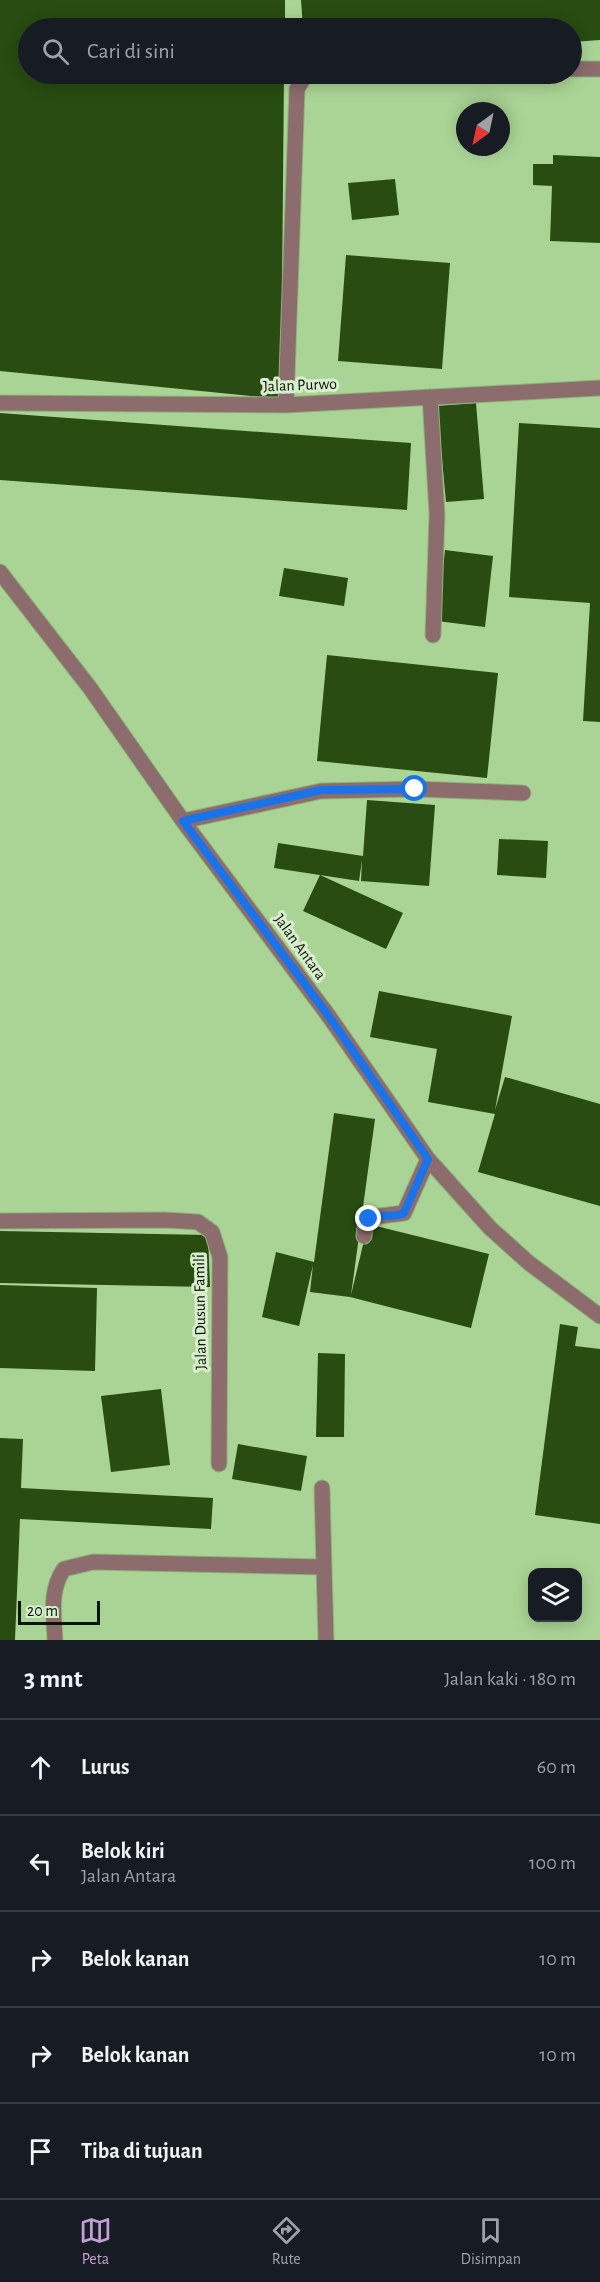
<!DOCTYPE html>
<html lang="id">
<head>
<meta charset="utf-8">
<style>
	body { margin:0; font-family:"Alegreya Sans",sans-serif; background:#242831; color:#f1f3f6 }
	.controls { position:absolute; right:18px; bottom:18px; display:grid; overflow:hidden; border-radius:12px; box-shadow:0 3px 15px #0003 }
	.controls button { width:54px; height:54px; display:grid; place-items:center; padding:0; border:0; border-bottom:2px solid #363941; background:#171b24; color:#f1f3f6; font:30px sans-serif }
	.compass { position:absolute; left:456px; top:102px; width:54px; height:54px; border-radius:50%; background:#171b24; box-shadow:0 3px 15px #0003; rotate:213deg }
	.scale { position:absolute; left:18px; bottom:15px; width:82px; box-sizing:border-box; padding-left:6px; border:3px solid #071501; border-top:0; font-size:16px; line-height:21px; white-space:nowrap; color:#071501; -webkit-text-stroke:4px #d8eece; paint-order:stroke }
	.stop { position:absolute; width:18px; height:18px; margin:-14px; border:4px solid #1a73e8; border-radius:50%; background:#fff }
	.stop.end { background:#1a73e8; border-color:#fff; box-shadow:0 2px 6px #0008 }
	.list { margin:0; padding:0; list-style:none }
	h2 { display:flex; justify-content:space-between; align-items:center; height:78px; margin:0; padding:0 24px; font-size:26px }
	h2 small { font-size:20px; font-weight:400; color:#9ea1a6 }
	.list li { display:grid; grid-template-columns:39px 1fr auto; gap:18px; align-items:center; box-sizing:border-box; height:96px; padding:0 24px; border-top:2px solid #363941 }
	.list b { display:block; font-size:22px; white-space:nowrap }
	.list p { margin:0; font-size:20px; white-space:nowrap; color:#9ea1a6 }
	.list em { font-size:20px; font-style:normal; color:#9ea1a6 }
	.icon { flex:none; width:33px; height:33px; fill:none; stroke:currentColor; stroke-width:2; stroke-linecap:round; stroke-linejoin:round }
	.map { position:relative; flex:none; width:600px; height:1640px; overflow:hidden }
	.search { position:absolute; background:#171b24; box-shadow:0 3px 15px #0003; left:18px; right:18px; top:18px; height:66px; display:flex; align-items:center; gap:15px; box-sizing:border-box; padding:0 21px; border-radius:33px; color:#9ea1a6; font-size:22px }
	.sheet { height:558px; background:#171b24 }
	nav { display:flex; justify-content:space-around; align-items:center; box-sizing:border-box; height:84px; border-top:2px solid #363941; background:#171b24; font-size:16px; color:#9ea1a6 }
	nav a { display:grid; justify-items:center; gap:3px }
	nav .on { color:#c29fd2 }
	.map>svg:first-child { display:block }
</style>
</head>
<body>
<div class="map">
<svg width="600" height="1640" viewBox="0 0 600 1640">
	<rect width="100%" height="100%" fill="#aad495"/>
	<path fill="#284c12" d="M0 0H285V28H28V74H284L281 399 0 371Z
		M301 0H600V40L572 42V28H303Z
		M553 155 600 157V243L550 241 552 186 533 185V164H553Z
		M395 179 399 215 352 220 348 183Z
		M346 255 450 263 442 369 338 361Z
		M476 403 484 499 446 502 437 406Z
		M0 413 411 443 407 510 0 480Z
		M519 423 600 428V722L583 721 590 603 509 597Z
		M445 550 493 556 485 627 437 621Z
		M284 568 348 578 344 606 279 596Z
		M327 655 498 673 487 778 317 761Z
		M367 800 435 805 429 886 361 881 362 860 359 881 274 868 278 843 363 856Z
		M499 839 548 841 546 878 497 875Z
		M320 875 403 913 386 949 303 911Z
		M379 991 512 1016 495 1110 505 1077 600 1104V1206L478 1172 495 1114 428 1102 437 1049 370 1037Z
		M334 1113 375 1119 351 1295 368 1224 489 1254 471 1328 350 1297 310 1292 313 1265 299 1326 262 1317 276 1252 314 1262Z
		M0 1231 208 1235 210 1287 0 1283Z
		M0 1285 97 1288 95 1371 0 1368Z
		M560 1324 578 1327 575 1346 600 1349V1524L535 1515Z
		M318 1353 345 1354 344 1437H316Z
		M161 1389 170 1465 111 1472 101 1396Z
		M0 1438 23 1439 21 1488 213 1498 211 1529 20 1519 15 1640H0Z
		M238 1444 307 1456 301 1491 232 1479Z"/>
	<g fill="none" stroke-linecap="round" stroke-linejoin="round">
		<g stroke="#8db27a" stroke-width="17">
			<path id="minor" d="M572 69H600
				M430 397 437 514 433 635
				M0 403 286 405 600 388
				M286 405 297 89 305 76 310 74
				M0 572 90 688 183 821 328 1015 428 1159 490 1228 529 1263 600 1316
				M183 821 321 791 415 789 523 793
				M0 1221 165 1220 198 1222 212 1232 220 1257 219 1464
				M364 1236 365 1227 372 1217 404 1213 428 1159
				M322 1488 324 1567
				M55 1640C54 1616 49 1590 64 1569L93 1562 324 1567 326 1640"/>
		</g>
		<use href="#minor" stroke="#8d6c6d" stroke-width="15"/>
	</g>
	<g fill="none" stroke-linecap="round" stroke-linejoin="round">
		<path stroke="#1a73e8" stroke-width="8" d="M369 1219C380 1212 393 1219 404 1213L428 1159 328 1015 183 821 321 790 415 789"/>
	</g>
	<g text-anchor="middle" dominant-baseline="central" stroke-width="6" stroke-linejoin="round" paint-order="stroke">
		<g font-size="16" fill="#071501" stroke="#d8eece">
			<text transform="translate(300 385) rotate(-2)">Jalan Purwo</text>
			<text transform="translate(300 947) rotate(54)">Jalan Antara</text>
			<text transform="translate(200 1312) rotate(-91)">Jalan Dusun Famili</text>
		</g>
	</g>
</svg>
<div class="controls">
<button><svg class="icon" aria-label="layers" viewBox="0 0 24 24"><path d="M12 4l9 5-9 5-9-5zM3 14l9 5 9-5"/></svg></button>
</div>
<svg class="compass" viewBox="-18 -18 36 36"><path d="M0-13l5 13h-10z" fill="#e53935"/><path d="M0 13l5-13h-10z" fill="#9ea1a6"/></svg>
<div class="scale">20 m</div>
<div class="stop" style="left:415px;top:789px"></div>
<div class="stop end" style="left:369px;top:1219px"></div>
<div class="search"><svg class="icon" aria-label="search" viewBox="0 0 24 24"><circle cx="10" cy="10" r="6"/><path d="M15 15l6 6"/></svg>Cari di sini</div>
</div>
<section class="sheet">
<h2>3 mnt<small>Jalan kaki · 180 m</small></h2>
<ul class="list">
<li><svg class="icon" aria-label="ahead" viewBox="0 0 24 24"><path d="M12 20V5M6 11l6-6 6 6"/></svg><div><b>Lurus</b></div><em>60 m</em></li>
<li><svg class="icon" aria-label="left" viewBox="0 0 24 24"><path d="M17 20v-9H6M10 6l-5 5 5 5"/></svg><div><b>Belok kiri</b><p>Jalan Antara</p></div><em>100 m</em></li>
<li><svg class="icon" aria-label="right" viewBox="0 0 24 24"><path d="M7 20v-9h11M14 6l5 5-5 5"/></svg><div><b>Belok kanan</b></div><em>10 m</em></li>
<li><svg class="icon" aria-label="right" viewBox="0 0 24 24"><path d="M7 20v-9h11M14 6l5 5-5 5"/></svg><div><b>Belok kanan</b></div><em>10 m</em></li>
<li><svg class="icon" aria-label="arrive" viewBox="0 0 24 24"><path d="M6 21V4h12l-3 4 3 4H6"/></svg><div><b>Tiba di tujuan</b></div></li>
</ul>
</section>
<nav>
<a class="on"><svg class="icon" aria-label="map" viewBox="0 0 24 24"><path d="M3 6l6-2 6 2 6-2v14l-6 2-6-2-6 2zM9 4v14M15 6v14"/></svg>Peta</a>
<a><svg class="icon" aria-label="directions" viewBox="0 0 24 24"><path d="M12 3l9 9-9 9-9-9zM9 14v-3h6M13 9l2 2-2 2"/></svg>Rute</a>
<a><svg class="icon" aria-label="saved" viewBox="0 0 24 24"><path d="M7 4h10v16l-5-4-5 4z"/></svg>Disimpan</a>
</nav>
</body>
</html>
